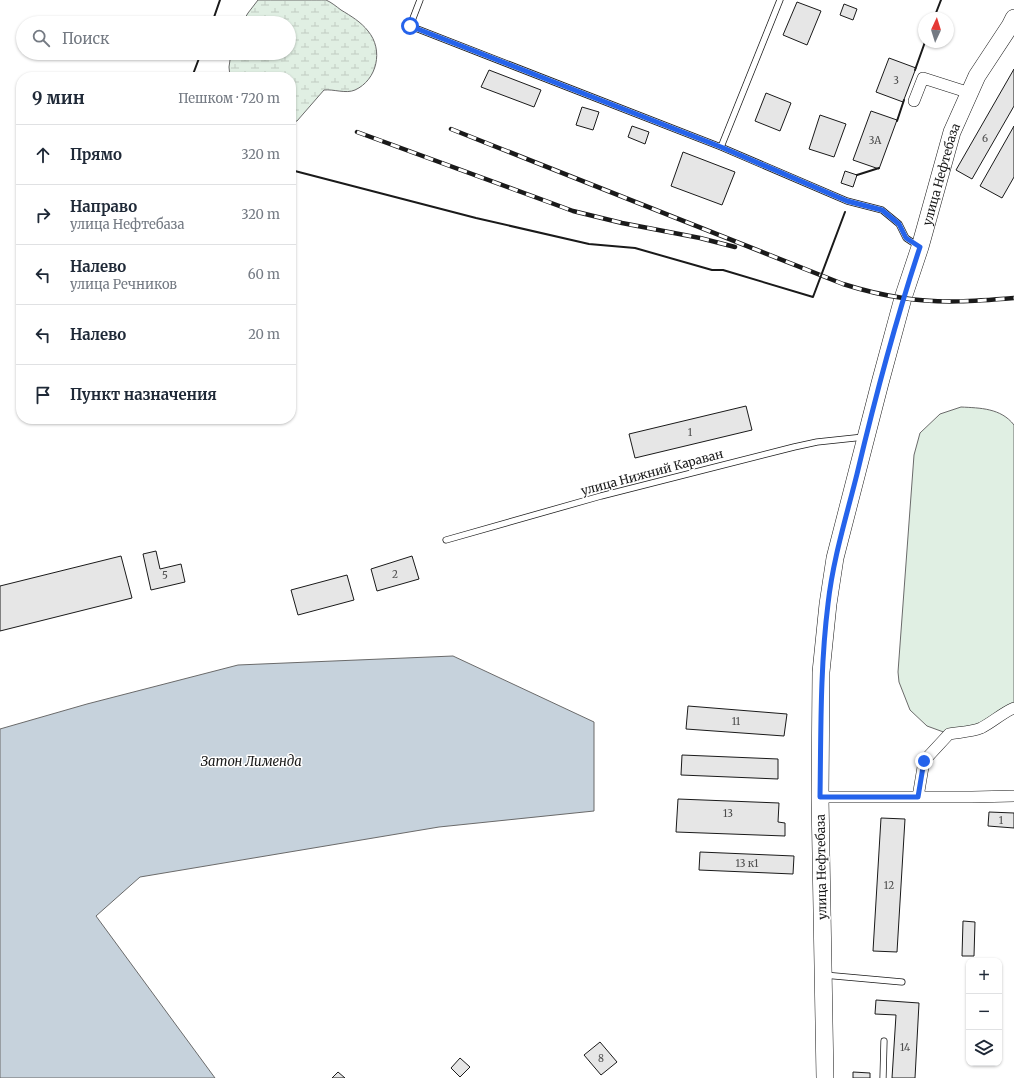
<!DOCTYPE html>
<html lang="ru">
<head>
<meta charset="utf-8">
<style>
	body { margin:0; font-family:Merriweather,serif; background:#f6f6f7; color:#1f2937 }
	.controls { position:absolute; right:12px; bottom:12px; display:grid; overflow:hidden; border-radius:8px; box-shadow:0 1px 3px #0004 }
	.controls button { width:36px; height:36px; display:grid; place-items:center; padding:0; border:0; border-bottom:1px solid #e0e1e3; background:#fff; color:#1f2937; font:20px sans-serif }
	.compass { position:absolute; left:918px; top:12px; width:36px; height:36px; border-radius:50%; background:#fff; box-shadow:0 1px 3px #0004; rotate:4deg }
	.stop { position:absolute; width:12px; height:12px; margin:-9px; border:3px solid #2563eb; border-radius:50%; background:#fff }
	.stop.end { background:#2563eb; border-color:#fff; box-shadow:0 1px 4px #0008 }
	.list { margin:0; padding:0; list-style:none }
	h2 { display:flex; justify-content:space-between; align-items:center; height:52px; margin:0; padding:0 16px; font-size:17px }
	h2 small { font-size:13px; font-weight:400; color:#747a83 }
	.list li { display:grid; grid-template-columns:26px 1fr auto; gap:12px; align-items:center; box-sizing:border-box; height:60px; padding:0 16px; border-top:1px solid #e0e1e3 }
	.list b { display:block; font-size:15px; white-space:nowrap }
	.list p { margin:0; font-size:13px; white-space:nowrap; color:#747a83 }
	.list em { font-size:13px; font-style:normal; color:#747a83 }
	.icon { flex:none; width:22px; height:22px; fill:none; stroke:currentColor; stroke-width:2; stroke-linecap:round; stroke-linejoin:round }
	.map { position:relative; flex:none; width:1014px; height:1078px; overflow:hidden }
	.search { position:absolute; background:#fff; box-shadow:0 1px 3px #0004; left:16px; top:16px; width:280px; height:44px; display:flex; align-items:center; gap:10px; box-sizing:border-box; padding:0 14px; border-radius:22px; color:#747a83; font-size:15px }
	.panel { position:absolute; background:#fff; box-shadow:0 1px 3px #0004; left:16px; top:72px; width:280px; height:352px; border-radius:16px }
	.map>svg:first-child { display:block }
</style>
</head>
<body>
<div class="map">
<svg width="1014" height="1078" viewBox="0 0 1014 1078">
	<defs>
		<pattern id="wetland-marsh" width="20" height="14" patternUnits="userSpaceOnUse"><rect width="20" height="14" fill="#e0efe3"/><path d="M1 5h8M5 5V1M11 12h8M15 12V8" fill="none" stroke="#c0ccc2"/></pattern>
	</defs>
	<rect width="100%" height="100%" fill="#fff"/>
	<path fill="#e0efe3" stroke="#6a6a6a" d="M961 407C980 408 1001 408 1014 425V708L982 727 949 734 927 726 910 710 899 682 898 672 914 455 920 433 940 414Z"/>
	<path fill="url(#wetland-marsh)" stroke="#6a6a6a" d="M258 0C275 0 291 0 307 0 313 0 321 0 326 0 331 2 337 7 341 10 351 16 361 22 368 31 384 50 377 80 355 90 346 94 334 89 324 90L297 121 291 122V77H230L229 67 231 53H289V23H242L248 13Z"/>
	<path fill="#c6d2dc" stroke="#6a6a6a" d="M453 656 594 722V811L439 827 140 877 96 916 215 1078H0V729L87 704 238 665Z"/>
	<path fill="#e6e6e6" stroke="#1a1a1a" d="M797 2 821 11 807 45 783 35Z
		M844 4 857 9 853 20 840 15Z
		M889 58 916 68 903 102 876 92Z
		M1014 69V106L972 179 956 170Z
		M489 70 541 90 534 107 481 87Z
		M766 93 791 103 780 131 755 121Z
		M582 107 599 112 593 130 576 125Z
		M871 111 897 120 879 169 853 160Z
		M820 115 846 124 834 157 809 149Z
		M632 126 649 132 645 144 628 137Z
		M1014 126V177L1002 198 980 186Z
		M683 152 735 172 722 205 671 186Z
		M845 171 857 175 853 187 841 183Z
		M746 406 752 430 635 458 629 434Z
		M156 551 160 569 181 564 185 582 151 590 143 554Z
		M121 556 132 598 0 631V586Z
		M412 556 419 579 377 591 371 569Z
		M347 575 354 600 298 615 291 590Z
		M688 706 787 714 784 736 686 729Z
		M682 755 778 759V779L681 775Z
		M678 799 779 803 778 822 785 823V836L676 832Z
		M989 812 1014 813V828L988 826Z
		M881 818 905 819 897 952 873 951Z
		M700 852 794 856 793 874 699 870Z
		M963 921 975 922 974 956H962Z
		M876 1000 919 1003 915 1078H892L896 1015 875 1014Z
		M600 1042 617 1062 601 1075 584 1055Z
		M460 1058 470 1067 460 1077 451 1068Z
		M338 1072 345 1078H332Z
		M853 1072 870 1073V1078H853Z"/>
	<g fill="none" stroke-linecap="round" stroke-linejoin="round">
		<g stroke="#1a1a1a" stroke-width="7">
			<path id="service" d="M420 0 410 26 721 147 847 201 882 210 899 224 906 238 918 246
				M721 147 780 0
				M446 540 601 496 794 447 817 442 864 437
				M824 975 902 982
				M883 1078 884 1041"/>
		</g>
		<g stroke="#1a1a1a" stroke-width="12">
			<path id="minor" d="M914 101 923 78 970 93
				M820 797H972L1014 796
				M918 797 924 761 949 734C960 732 971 732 981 728 993 722 1002 713 1014 708"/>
		</g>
		<g stroke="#1a1a1a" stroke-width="18">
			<g id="primary">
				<path id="s1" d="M825 1078 820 797 821 672 828 604 835 558 880 383 903 298 920 247 952 132 977 76 1010 26 1014 18"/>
			</g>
		</g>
		<use href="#service" stroke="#fff" stroke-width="5.5"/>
		<use href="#minor" stroke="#fff" stroke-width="11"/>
		<use href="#primary" stroke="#fff" stroke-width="17"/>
		<g stroke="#1a1a1a" stroke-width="4.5">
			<path id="rail" d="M451 129 843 284C862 290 882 295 903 298 940 304 977 301 1014 298
				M357 132 573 211 622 223 700 238 735 247"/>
		</g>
		<use href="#rail" stroke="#fff" stroke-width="3" stroke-dasharray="9" stroke-linecap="butt"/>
		<path stroke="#1a1a1a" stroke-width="2" d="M934 18 941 0
			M212 23 220 0
			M915 70 925 42
			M192 77 201 53
			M897 121 904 100
			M291 170 476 218 589 244 635 248 712 270H723L813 297 845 212
			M857 175 879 168"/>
	</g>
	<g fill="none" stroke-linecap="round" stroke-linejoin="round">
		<path stroke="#2563eb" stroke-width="5" d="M410 26 721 147 847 201 882 210 899 224 906 238 920 247C895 322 875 398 857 474 846 518 833 559 828 604 820 668 821 733 820 797H918L924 761"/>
	</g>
	<g text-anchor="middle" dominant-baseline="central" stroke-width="3" stroke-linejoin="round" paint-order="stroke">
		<g font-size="10" fill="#4d4d4d">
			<text x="896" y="80">3</text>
			<text x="985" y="138">6</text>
			<text x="875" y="140">3А</text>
			<text x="690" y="432">1</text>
			<text x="395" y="574">2</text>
			<text x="165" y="575">5</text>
			<text x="736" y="721">11</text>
			<text x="728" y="813">13</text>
			<text x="1001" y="820">1</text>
			<text x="747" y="863">13 к1</text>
			<text x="889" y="885">12</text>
			<text x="905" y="1047">14</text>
			<text x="601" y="1058">8</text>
		</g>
		<g font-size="12" fill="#1a1a1a" stroke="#fff">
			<text stroke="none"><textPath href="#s1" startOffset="919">улица Нефтебаза</textPath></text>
			<text transform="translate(652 472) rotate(-15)">улица Нижний Караван</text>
			<text transform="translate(821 867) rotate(-91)">улица Нефтебаза</text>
		</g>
		<g font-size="13" font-style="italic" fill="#1a1a1a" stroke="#fff">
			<text x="251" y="761">Затон Лименда</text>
		</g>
	</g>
</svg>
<div class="controls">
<button>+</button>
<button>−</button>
<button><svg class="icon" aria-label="layers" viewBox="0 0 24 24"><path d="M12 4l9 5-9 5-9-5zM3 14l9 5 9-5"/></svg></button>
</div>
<svg class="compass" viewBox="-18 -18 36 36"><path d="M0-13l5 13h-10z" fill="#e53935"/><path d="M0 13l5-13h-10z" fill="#747a83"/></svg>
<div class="stop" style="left:410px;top:26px"></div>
<div class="stop end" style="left:924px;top:761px"></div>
<div class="search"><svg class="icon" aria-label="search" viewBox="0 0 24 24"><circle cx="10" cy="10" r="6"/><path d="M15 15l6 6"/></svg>Поиск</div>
<section class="panel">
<h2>9 мин<small>Пешком · 720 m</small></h2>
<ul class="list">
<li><svg class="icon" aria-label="ahead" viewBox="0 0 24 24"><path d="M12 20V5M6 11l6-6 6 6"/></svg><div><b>Прямо</b></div><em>320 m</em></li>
<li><svg class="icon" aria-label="right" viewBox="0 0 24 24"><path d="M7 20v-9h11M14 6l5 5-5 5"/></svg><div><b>Направо</b><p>улица Нефтебаза</p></div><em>320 m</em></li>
<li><svg class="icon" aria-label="left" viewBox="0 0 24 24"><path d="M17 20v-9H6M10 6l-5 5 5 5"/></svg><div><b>Налево</b><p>улица Речников</p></div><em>60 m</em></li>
<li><svg class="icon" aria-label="left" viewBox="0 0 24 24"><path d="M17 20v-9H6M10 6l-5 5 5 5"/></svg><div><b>Налево</b></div><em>20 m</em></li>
<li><svg class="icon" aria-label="arrive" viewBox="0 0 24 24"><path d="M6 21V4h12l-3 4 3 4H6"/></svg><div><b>Пункт назначения</b></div></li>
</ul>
</section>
</div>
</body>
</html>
